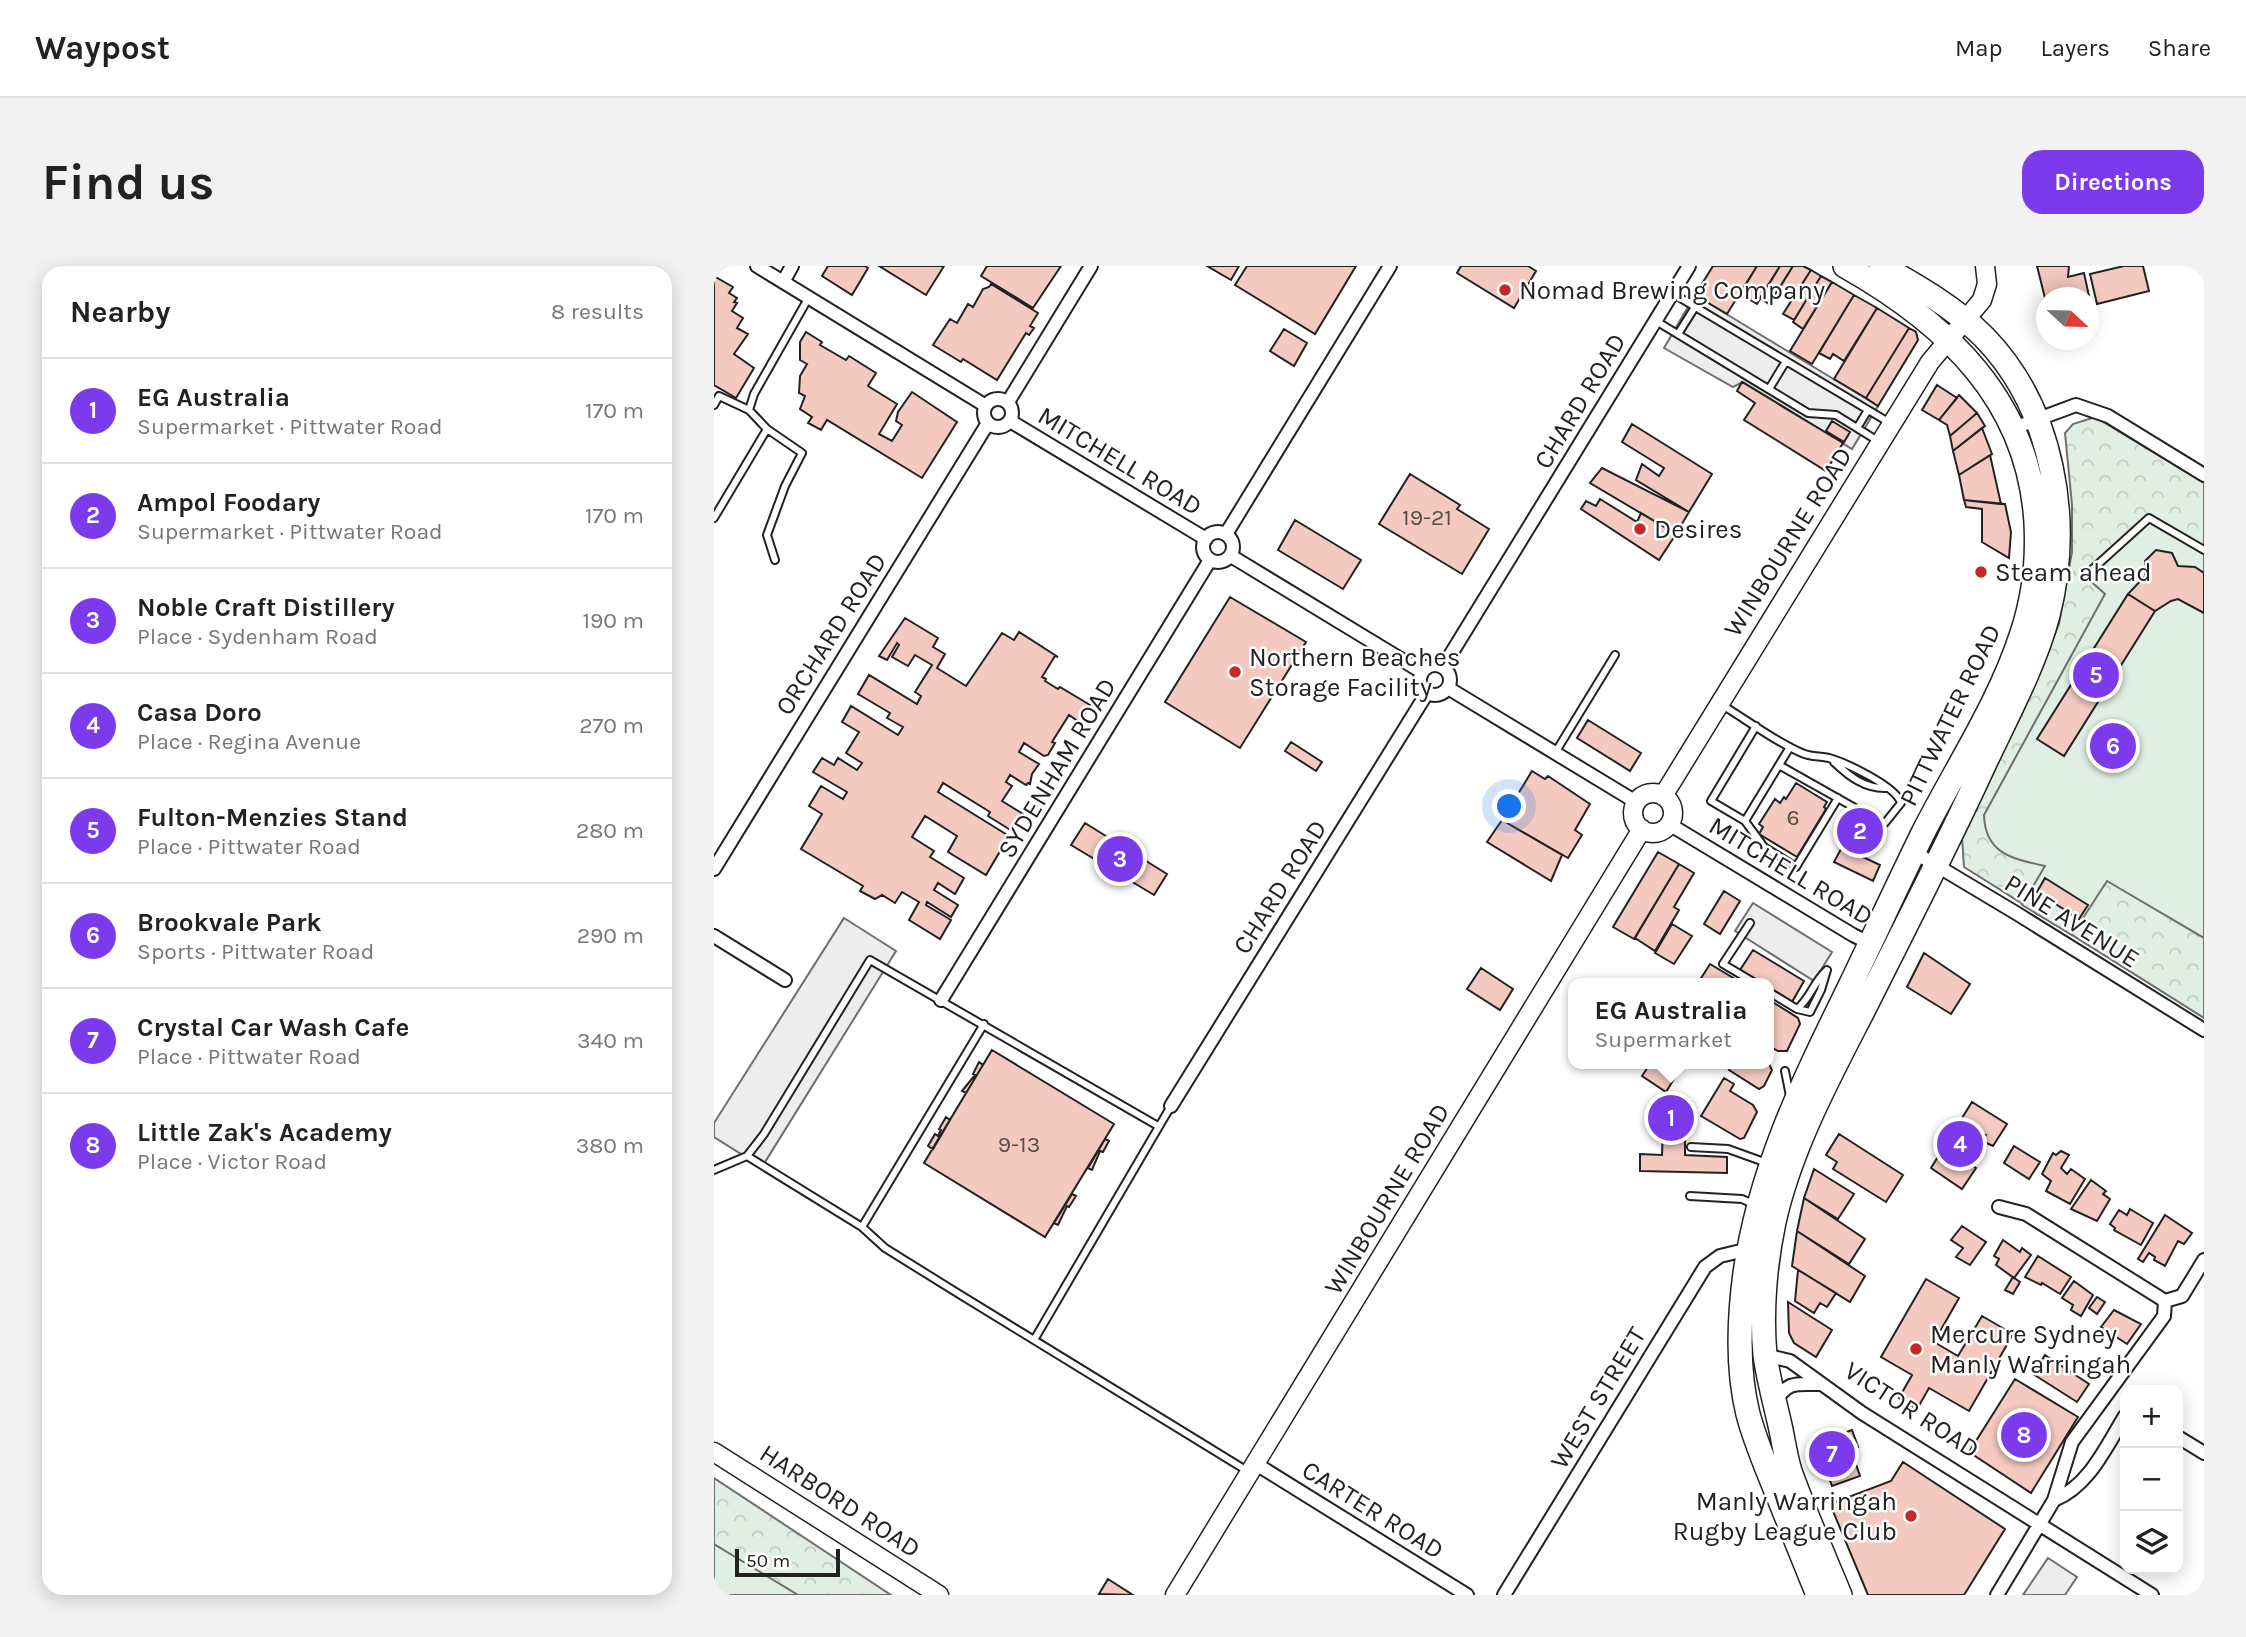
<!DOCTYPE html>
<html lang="en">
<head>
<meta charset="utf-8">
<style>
	body { margin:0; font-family:Karla,sans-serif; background:#f2f2f2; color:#222 }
	.controls { position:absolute; right:21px; bottom:21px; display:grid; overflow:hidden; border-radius:14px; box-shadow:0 4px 18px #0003 }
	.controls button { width:63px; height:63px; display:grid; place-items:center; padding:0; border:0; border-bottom:2px solid #e0e0e0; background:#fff; color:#222; font:35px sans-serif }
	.compass { position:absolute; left:1322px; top:21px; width:63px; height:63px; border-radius:50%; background:#fff; box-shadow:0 4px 18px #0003; rotate:112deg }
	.scale { position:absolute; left:21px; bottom:18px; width:105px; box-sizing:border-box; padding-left:7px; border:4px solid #222; border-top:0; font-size:19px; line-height:24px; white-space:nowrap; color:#222; -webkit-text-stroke:5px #fff; paint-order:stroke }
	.you { position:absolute; left:796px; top:541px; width:24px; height:24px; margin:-18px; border:5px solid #fff; border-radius:50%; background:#1a73e8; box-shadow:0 0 0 10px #1a73e833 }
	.badge { display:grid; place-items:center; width:46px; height:46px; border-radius:50%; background:#7c3aed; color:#fff; font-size:23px; font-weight:700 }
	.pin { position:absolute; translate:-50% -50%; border:4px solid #fff; box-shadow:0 2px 7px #0006 }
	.popup { position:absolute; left:854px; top:712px; width:206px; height:91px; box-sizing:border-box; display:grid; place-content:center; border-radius:14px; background:#fff; filter:drop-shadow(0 2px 5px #0005); font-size:23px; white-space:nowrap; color:#767676 }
	.popup b { font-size:26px; color:#222 }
	.popup::after { content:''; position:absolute; left:50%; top:100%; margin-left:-14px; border:14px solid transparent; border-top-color:#fff }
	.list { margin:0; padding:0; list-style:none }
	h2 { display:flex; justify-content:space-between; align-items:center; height:91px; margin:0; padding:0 28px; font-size:30px }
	h2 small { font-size:23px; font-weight:400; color:#767676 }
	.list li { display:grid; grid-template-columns:46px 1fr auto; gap:21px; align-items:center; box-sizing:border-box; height:105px; padding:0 28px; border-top:2px solid #e0e0e0 }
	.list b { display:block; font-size:26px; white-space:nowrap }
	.list p { margin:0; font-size:23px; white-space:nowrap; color:#767676 }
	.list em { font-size:23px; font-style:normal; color:#767676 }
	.icon { flex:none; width:38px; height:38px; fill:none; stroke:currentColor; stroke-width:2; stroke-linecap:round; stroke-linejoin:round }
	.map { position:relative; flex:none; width:1490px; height:1329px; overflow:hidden; border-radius:21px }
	header { display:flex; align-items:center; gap:42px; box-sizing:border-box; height:98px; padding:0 35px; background:#fff; border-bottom:2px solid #e0e0e0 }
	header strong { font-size:33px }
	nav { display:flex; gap:38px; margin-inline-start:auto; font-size:24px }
	.intro { display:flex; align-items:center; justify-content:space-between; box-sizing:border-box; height:168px; padding:0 42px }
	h1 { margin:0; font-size:49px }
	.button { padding:18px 32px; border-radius:21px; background:#7c3aed; color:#fff; font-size:24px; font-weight:700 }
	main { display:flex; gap:42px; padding:0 42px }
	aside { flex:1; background:#fff; border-radius:21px; box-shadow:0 4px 18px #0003 }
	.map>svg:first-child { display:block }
</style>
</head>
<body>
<header>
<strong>Waypost</strong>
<nav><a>Map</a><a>Layers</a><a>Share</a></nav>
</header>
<div class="intro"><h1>Find us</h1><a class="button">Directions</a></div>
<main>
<aside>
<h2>Nearby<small>8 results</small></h2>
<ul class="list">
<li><span class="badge">1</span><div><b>EG Australia</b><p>Supermarket · Pittwater Road</p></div><em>170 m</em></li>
<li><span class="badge">2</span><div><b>Ampol Foodary</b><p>Supermarket · Pittwater Road</p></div><em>170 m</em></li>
<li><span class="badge">3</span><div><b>Noble Craft Distillery</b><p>Place · Sydenham Road</p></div><em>190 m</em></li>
<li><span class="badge">4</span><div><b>Casa Doro</b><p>Place · Regina Avenue</p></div><em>270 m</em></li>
<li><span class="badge">5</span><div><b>Fulton-Menzies Stand</b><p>Place · Pittwater Road</p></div><em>280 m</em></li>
<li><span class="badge">6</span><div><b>Brookvale Park</b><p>Sports · Pittwater Road</p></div><em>290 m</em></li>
<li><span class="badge">7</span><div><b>Crystal Car Wash Cafe</b><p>Place · Pittwater Road</p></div><em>340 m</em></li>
<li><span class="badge">8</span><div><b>Little Zak's Academy</b><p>Place · Victor Road</p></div><em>380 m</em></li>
</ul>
</aside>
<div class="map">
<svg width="1490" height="1329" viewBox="0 0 1490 1329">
	<defs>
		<pattern id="forest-crowns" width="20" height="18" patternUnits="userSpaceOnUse" patternTransform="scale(1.75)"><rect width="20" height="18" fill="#e0efe3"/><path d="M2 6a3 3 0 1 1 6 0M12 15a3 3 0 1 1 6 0" fill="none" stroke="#c0cdc2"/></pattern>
	</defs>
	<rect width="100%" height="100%" fill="#fff"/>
	<path fill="url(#forest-crowns)" stroke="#6f6f6f" stroke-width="2" d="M1381 151 1490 217V752L1250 601 1248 572 1310 443 1345 358 1358 286V239L1351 167 1359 158Z
		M0 1212 177 1329H0Z"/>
	<path fill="#e0efe3" stroke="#6f6f6f" stroke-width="2" d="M1435 252 1490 284V672L1393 615 1358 669 1308 639 1331 600C1299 593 1271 588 1270 549L1391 328 1371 310Z
		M0 1278 84 1329H0Z"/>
	<path fill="#ededed" stroke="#6f6f6f" stroke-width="2" d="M981 29 1164 140 1138 183 1029 116 1019 121 950 82Z
		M1039 637 1118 686 1100 715 1021 665Z
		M130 652 182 685 48 901 0 871V857Z
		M1334 1292 1363 1311 1351 1329H1309Z"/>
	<path fill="#f3c9c0" stroke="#222" stroke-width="2" d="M114 0H151L154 2 138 29 108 10Z
		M165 0H230L212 29Z
		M273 0H347L319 42 267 10Z
		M493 0H525L517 14Z
		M533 0H642L601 68 521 19Z
		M747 0H814L822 5 800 42 743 7Z
		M999 0H1043L1013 48 981 29Z
		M1043 0H1066L1043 38 1026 28Z
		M1066 0H1079L1055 38 1046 32Z
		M1079 0H1089L1097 4 1077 35 1063 26Z
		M1323 0H1355L1354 11 1370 7 1378 44H1374V32H1332V51L1329 35 1331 32Z
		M1410 0H1429L1435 25 1383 38 1376 8Z
		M1097 4 1107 10 1080 54 1069 48Z
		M0 10 19 21 15 27 23 32 20 36 23 37 18 45 29 52 23 62 34 68 20 88 40 102 22 132 0 119Z
		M1107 10 1118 16 1089 63 1079 56Z
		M1118 16 1140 29 1098 98 1076 85Z
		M277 18 324 47 316 60 320 62 315 69 312 67 283 114 249 93 247 96 219 79 236 53 243 57 254 38 259 41 269 23 275 21Z
		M1140 29 1163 42 1130 95 1119 88 1116 93 1105 87Z
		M1163 42 1195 62 1152 132 1120 113Z
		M1195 62 1202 66 1204 74 1164 140 1152 132Z
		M570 63 593 77 580 100 556 85Z
		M92 66 108 76 106 79 132 94 135 90 162 107 154 120 183 138 165 168 178 175 188 159 182 155 184 146 198 126 243 156 208 212 113 154 107 164 94 157 98 151 86 143 91 130 85 127 86 110 93 98 86 94V76Z
		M1028 116 1129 177 1112 205 1030 154 1041 137 1023 125Z
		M1223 119 1243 132 1225 154 1208 144Z
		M1245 129 1263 147 1236 170 1233 159 1225 154Z
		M1263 147 1271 160 1239 185 1236 170Z
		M1118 155 1136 166 1130 176 1112 165Z
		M918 158 998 208 975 246 922 214 928 198 945 210 950 202 908 176Z
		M1268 162 1278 188 1245 209 1239 185Z
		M1276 189 1287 238 1250 234 1245 209Z
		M888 202 975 246 962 268 876 217Z
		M696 208 746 239 743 243 775 263 748 308 665 258Z
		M886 233 923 256 927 247 962 268 945 294 867 243 872 235 882 240Z
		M1250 234 1291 238 1297 266 1295 292 1268 276V243L1252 241Z
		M581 254 647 294 629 323 564 284Z
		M1442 284 1458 287 1464 300 1481 301 1490 307V347L1464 333 1457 335 1441 345 1414 328 1431 310V295Z
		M1414 328 1441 345 1350 490 1323 473Z
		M516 331 592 376 526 482 451 436Z
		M191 352 224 372 219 381 231 388 223 402 252 420 288 367 300 374 305 366 344 391 341 390 328 411 332 413 331 415 344 423 346 421 376 439 365 456 355 449 338 476 341 477 334 489 330 490 310 477 305 486 325 498 318 508 316 518 314 517 312 519 296 509 292 516 298 520 288 535 309 548 298 565 274 550 276 546 229 517 224 526 295 570 272 609 234 586 243 570 211 550 198 571 220 585 216 591 250 612 241 628 224 617 220 624 244 639 237 651 213 636 212 639 237 654 226 673 195 654 205 636 188 626 181 637 168 629 161 633 146 625 149 620 87 583 108 548 95 540 107 520 129 533 133 526 99 506 108 492 120 499 124 492 143 504 148 497 132 487 145 466 128 456 137 440 184 469 189 461 173 452 176 447 144 428 155 409 203 438 207 430 201 426 218 399 201 389 194 400 178 391 185 379 183 377 173 394 165 390Z
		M874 454 927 487 916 505 863 472Z
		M577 476 608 496 602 505 571 485Z
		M818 505 831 513 834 510 876 538 861 564 868 569 854 592 788 554Z
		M1082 517 1113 536 1110 541 1112 543 1083 591 1045 568 1049 561 1045 558 1061 533 1066 537 1070 531 1072 533Z
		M1131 546 1170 565 1162 583 1122 564Z
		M788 554 848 589 837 615 773 576Z
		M371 557 453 608 440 629 357 579Z
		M1128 581 1166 599 1159 615 1120 596Z
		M944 586 965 598 920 673 899 661Z
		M965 598 980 607 960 641 965 644 941 685 921 672Z
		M1331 612 1374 639 1365 653 1323 626Z
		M1010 625 1026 635 1006 668 990 658Z
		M958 658 978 670 960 698 941 687Z
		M1039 684 1090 715 1078 736 1055 722V717H1048L1026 704Z
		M1210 687 1256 718 1237 748 1193 721Z
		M996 698 1021 713 1018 717H984Z
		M767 702 799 723 786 744 753 723Z
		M1057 735 1084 752 1086 758 1073 785H1064L1055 780Z
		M278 784 400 858 331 971 210 897Z
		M265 796 269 799 252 827 248 825 261 809 259 808Z
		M936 798H969L952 826 928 810Z
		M1019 798H1055L1058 804 1050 820 1045 823 1015 804Z
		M1010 812 1020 818 1016 825 1039 839 1043 846 1030 872 1026 873 987 850Z
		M1258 836 1293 858 1279 880 1268 875 1272 869 1267 867 1250 893 1262 902 1248 923 1217 902Z
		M942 842 973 843 971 861H941Z
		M232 851 236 854 219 883 214 880 221 868 224 870 227 864 225 863Z
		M949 862H971V889L1013 891V907L926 905V888L948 889Z
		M1125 868 1189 909 1172 936 1119 903 1123 896 1112 889Z
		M391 873 395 875 389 886 386 885 378 904 374 902Z
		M1300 880 1326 896 1315 913 1290 897Z
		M1347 885 1355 889 1347 902 1353 908 1357 903 1371 913 1356 938 1332 925 1337 915 1328 908 1339 887 1342 889Z
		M1100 903 1140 928 1124 953 1090 932Z
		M1377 914 1392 925 1389 928 1396 933 1383 955 1357 943Z
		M358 928 362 930 355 941 353 940 344 959 340 957Z
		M1090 932 1151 973 1135 998 1083 965Z
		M1416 943 1439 957 1427 979 1400 964 1401 962 1396 958 1405 944 1413 949Z
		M1451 949 1478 967 1470 978 1464 975 1451 1000 1440 994 1441 991 1435 987 1429 996 1424 993Z
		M1248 960 1272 976 1256 999 1242 991 1249 982 1237 974Z
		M1083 965 1151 1010 1136 1036 1078 1000Z
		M1289 974 1306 986 1308 982 1317 989 1300 1012 1282 999 1285 993 1280 990Z
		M1324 990 1357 1011 1346 1028 1328 1017 1327 1019 1311 1011Z
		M1084 1004 1122 1027 1113 1041 1106 1037 1100 1047 1081 1035Z
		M1299 1011 1306 1016 1299 1028 1291 1024Z
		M1212 1013 1245 1032 1220 1076 1244 1090 1268 1050 1299 1068 1255 1145 1215 1122 1203 1143 1185 1132 1198 1109 1167 1091Z
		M1360 1015 1379 1029 1367 1050 1357 1044 1359 1039 1348 1032Z
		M1383 1031 1391 1036 1383 1048 1375 1042Z
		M1074 1036 1118 1064 1102 1091 1080 1077 1075 1067Z
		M1400 1044 1427 1058 1413 1078 1387 1061Z
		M1331 1089 1375 1118 1363 1136 1319 1108Z
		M1301 1113 1364 1151 1317 1227 1255 1186Z
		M1138 1164 1144 1181 1137 1184 1146 1210 1118 1220 1108 1192 1101 1195 1096 1179Z
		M1189 1196 1291 1263 1250 1329H1154L1116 1238 1177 1215Z
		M394 1313 419 1329 385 1328Z"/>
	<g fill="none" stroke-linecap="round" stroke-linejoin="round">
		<g stroke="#222" stroke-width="10">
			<path id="lane" d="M958 27 1176 157
				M942 55 1094 147 1122 149 1164 175
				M964 68 981 41
				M1055 123 1072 95
				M0 139 5 130 35 144 53 163 0 252
				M35 144 40 128 95 31
				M1143 162 1154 144
				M53 163 88 187 71 220 53 269 61 294
				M1371 310 1435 252 1490 284
				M1008 439C1033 454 1063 477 1088 487 1096 491 1106 490 1115 492 1132 497 1182 520 1187 537L1171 557 1166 556 1065 499
				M1042 460 997 535 1031 555 1076 481
				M841 487 901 389
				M1120 496C1136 511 1151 523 1173 522
				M1031 555 1050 581 1082 601 1124 532
				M1036 657 1009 698 1041 717
				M1055 726 1083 743 1096 746 1107 724 1113 704
				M1083 743C1096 733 1099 717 1112 705
				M1071 805 1076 830
				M977 881 1014 883 1053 897
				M33 890 148 961 171 982 245 1028 535 1206
				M0 904 33 890 50 868 156 694 444 860
				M976 930 1028 933 1039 938
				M148 961 270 758
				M320 1074 457 840"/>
		</g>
		<g stroke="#222" stroke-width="16">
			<path id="street" d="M43 0 272 140
				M69 16 78 0
				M270 147a14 14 0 1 1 28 0a14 14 0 1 1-28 0Z
				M294 136 377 0
				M296 155 492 273
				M1300 162 1362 139 1394 150 1490 209
				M489 281a15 15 0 1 1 30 0a15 15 0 1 1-30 0Z
				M512 268 676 0
				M517 290 708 406
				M706 414a15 15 0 1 1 30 0a15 15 0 1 1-30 0Z
				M729 401 975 0
				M734 422 922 536
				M955 558 1139 669 1159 679
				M1200 586 1302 647 1490 764
				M0 603 274 157
				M0 670 71 714
				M227 734 496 294
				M457 840 713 427
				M1285 941 1312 948 1451 1035
				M1451 1035 1468 1030 1490 994
				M1051 1089 1076 1095 1148 1147 1438 1329
				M1061 1135C1075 1115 1081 1118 1105 1118
				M1464 1171 1490 1187
				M542 1198 753 1329
				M1340 1234C1375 1220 1392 1181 1411 1150
				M790 1329 991 1001 1006 990 1035 983
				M1283 1329 1340 1234 1358 1176 1450 1050 1451 1035"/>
		</g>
		<g stroke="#222" stroke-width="21">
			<path id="secondary" d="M919 547a20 20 0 1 1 40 0a20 20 0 1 1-40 0Z
				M949 530 1216 96 1268 34 1273 18 1271 0
				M0 1186 225 1329
				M461 1329 928 563"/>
		</g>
		<g stroke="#222" stroke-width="26">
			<path id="highway" d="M1104 1329C1090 1295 1076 1260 1062 1225 1052 1200 1041 1175 1034 1148 1023 1104 1025 1052 1031 1007 1046 902 1089 816 1135 722 1160 670 1184 618 1209 567 1242 502 1286 436 1308 367 1320 331 1324 294 1322 257 1315 134 1232 57 1131 0
				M1126 1329C1109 1288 1091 1247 1076 1205 1071 1189 1069 1171 1065 1155 1060 1133 1054 1111 1051 1089 1047 1047 1051 998 1060 956 1076 883 1115 811 1149 745 1190 663 1232 582 1270 499 1293 450 1320 401 1334 349 1358 255 1340 143 1270 71 1241 42 1203 20 1167 0"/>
		</g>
		<use href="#lane" stroke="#fff" stroke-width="6"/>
		<use href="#street" stroke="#fff" stroke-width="12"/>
		<use href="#secondary" stroke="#fff" stroke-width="18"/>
		<use href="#highway" stroke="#fff" stroke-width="23"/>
	</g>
	<g fill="#c62828" stroke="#fff" stroke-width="2.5">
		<circle cx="791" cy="24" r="7"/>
		<circle cx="926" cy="263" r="7"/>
		<circle cx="1267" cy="306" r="7"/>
		<circle cx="521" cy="406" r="7"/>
		<circle cx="1202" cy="1083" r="7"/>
		<circle cx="1197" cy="1250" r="7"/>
	</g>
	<g text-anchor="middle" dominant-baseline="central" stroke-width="5" stroke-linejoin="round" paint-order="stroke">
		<g font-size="23" fill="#564c4a">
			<text x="713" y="251">19-21</text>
			<text x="1079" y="551">6</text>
			<text x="305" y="878">9-13</text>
		</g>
		<g font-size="26" fill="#222" stroke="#fff" text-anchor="start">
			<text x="805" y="24">Nomad Brewing Company</text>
			<text x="940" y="263">Desires</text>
			<text x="1281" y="306">Steam ahead</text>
			<text x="535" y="391">Northern Beaches<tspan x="535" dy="30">Storage Facility</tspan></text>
			<text x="1216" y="1068">Mercure Sydney<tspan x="1216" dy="30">Manly Warringah</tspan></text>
			<text x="1183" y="1235" text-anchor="end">Manly Warringah<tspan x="1183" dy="30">Rugby League Club</tspan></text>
		</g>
		<g font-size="26" fill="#222" stroke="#fff">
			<text transform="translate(866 135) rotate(-59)">CHARD ROAD</text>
			<text transform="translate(406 195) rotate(31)">MITCHELL ROAD</text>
			<text transform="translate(1074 276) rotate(-58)">WINBOURNE ROAD</text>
			<text transform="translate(117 368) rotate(-58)">ORCHARD ROAD</text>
			<text transform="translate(1236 449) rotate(-64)">PITTWATER ROAD</text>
			<text transform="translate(343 502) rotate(-59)">SYDENHAM ROAD</text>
			<text transform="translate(1077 605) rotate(31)">MITCHELL ROAD</text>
			<text transform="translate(566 621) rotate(-58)">CHARD ROAD</text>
			<text transform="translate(1358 655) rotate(32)">PINE AVENUE</text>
			<text transform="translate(673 933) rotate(-59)">WINBOURNE ROAD</text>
			<text transform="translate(884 1132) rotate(-59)">WEST STREET</text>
			<text transform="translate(1198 1144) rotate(33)">VICTOR ROAD</text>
			<text transform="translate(126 1235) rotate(33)">HARBORD ROAD</text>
			<text transform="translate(659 1244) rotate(32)">CARTER ROAD</text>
		</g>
	</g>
</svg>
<div class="controls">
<button>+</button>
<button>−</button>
<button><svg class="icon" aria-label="layers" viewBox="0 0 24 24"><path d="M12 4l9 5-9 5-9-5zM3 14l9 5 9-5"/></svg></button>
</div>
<svg class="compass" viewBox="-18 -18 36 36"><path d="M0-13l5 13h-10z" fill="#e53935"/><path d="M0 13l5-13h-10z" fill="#767676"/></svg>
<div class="scale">50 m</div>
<div class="you"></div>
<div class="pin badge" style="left:957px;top:852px">1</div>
<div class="popup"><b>EG Australia</b>Supermarket</div>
<div class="pin badge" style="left:1146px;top:565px">2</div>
<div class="pin badge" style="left:406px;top:593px">3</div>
<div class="pin badge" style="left:1246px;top:878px">4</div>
<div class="pin badge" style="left:1382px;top:409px">5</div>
<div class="pin badge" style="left:1399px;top:480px">6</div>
<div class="pin badge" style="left:1118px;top:1188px">7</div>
<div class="pin badge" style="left:1310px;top:1169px">8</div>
</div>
</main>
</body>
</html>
